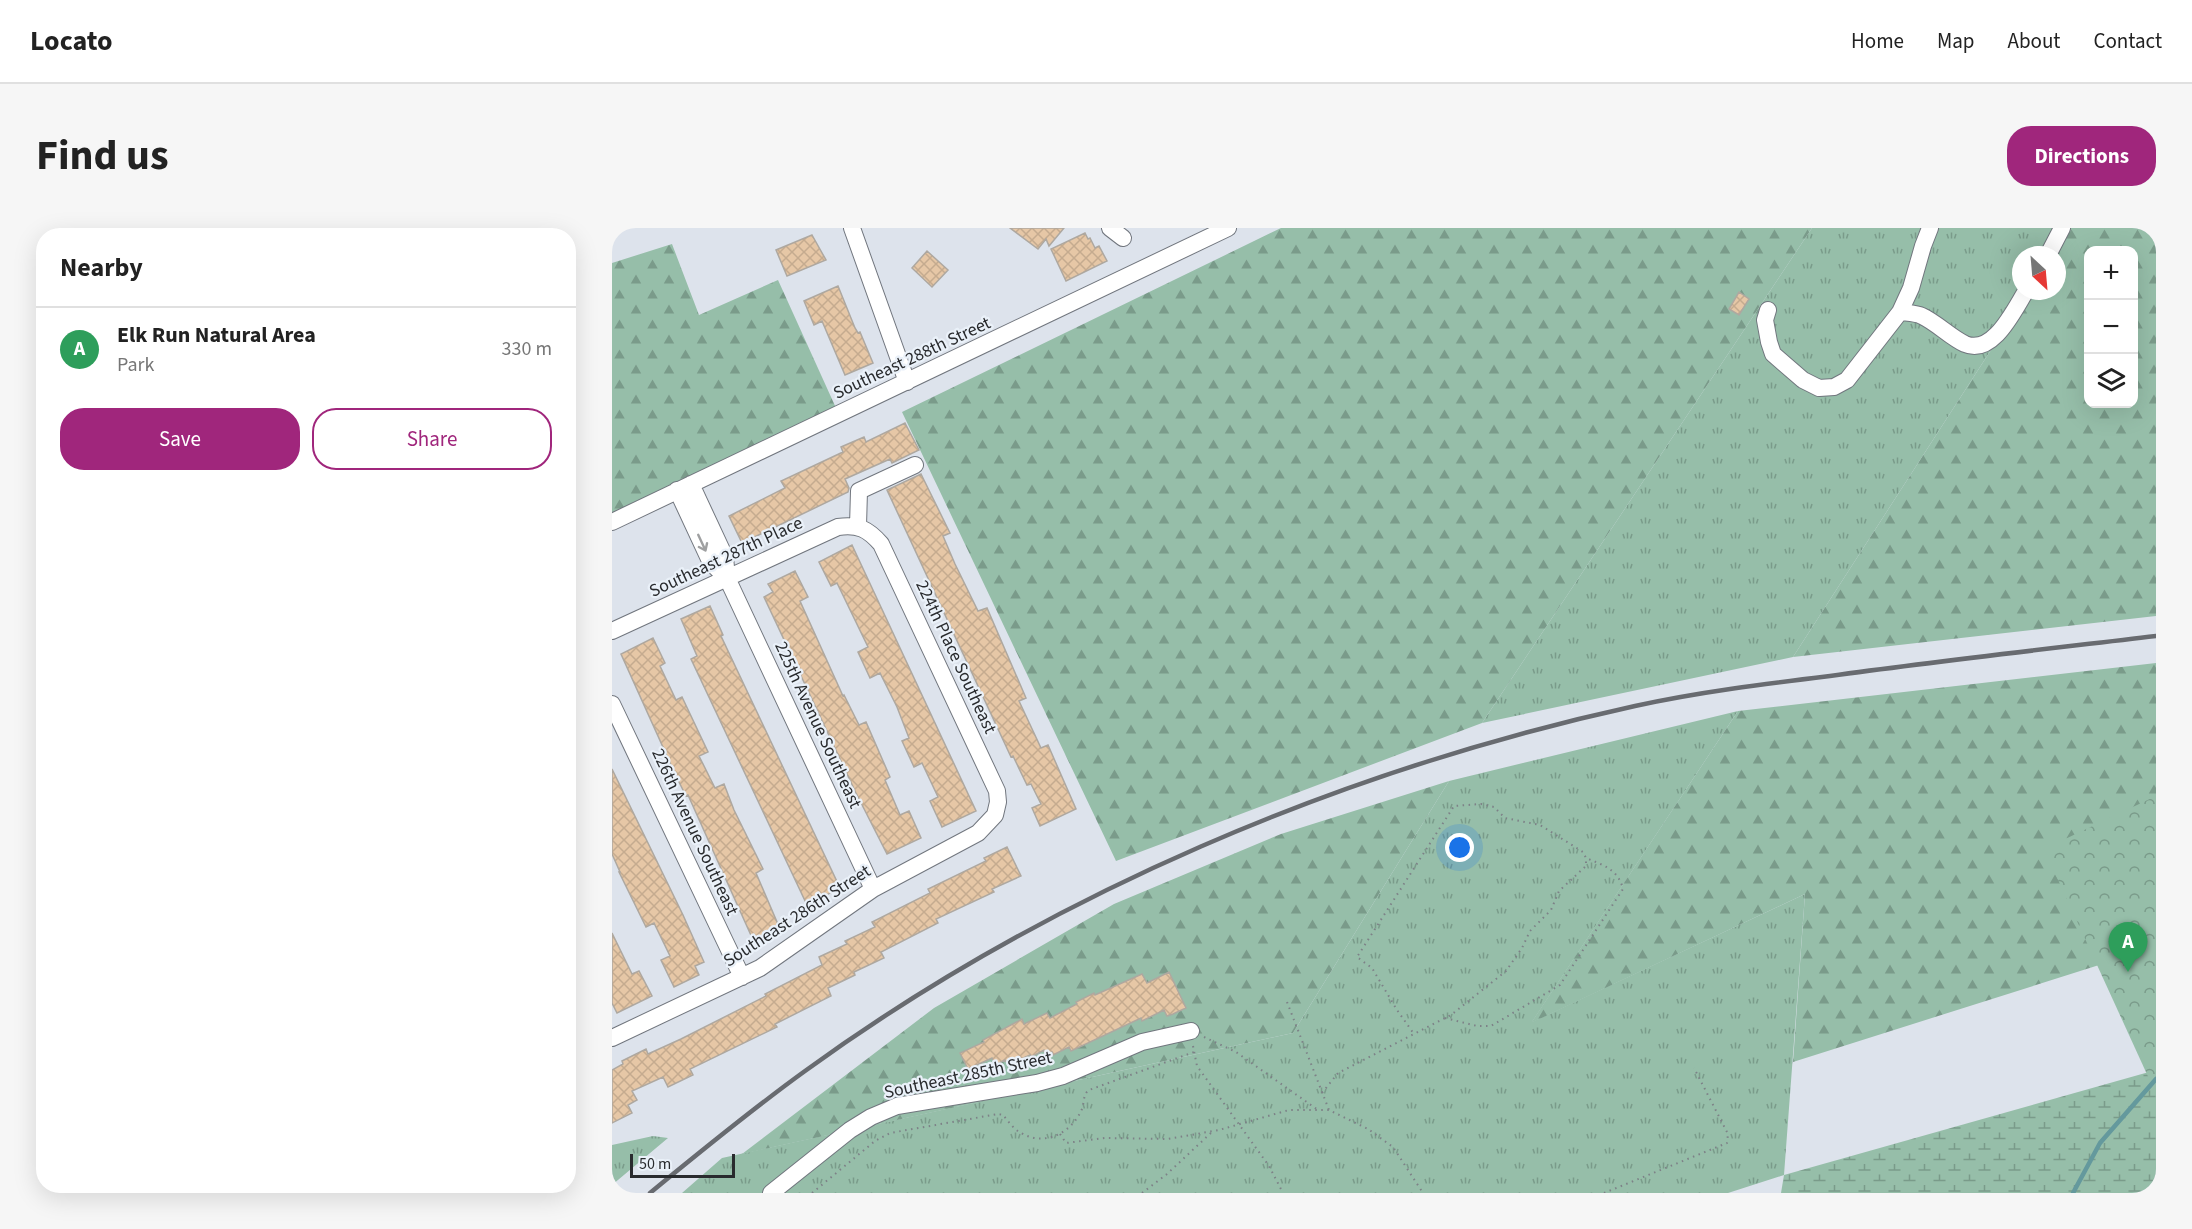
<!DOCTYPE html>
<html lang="en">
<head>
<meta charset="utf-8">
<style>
	body { margin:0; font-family:"Source Sans 3",sans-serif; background:#f6f6f6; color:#222 }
	.controls { position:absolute; right:18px; top:18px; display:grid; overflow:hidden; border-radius:12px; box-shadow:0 6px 24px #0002 }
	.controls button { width:54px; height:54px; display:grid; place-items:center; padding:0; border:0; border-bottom:2px solid #e0e0e0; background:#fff; color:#222; font:30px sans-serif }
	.compass { position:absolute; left:1400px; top:18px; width:54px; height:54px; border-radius:50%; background:#fff; box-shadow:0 6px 24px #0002; rotate:154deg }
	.scale { position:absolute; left:18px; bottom:15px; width:105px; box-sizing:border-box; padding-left:6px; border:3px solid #292b2e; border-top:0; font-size:16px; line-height:21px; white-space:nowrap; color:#292b2e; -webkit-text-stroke:4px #eaf1f9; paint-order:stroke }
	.you { position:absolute; left:848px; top:620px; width:21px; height:21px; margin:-15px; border:4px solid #fff; border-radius:50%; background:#1a73e8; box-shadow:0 0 0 9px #1a73e833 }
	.badge { display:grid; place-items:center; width:39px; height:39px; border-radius:50%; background:#a0267c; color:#fff; font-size:20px; font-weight:700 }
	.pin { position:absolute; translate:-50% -50px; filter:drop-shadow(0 2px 3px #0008) }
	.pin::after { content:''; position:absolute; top:32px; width:21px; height:18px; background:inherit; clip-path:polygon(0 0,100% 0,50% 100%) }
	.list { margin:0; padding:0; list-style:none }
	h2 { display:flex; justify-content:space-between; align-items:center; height:78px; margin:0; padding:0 24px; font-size:26px }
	h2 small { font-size:20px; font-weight:400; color:#767676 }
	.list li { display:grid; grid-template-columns:39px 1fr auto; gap:18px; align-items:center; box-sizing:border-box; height:84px; padding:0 24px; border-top:2px solid #e0e0e0 }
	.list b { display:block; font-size:22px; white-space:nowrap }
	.list p { margin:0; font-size:20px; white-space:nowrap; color:#767676 }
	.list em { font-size:20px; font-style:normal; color:#767676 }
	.actions { display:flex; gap:12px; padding:18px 24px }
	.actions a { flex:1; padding:14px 0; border:2px solid #a0267c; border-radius:24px; text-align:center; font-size:21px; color:#a0267c }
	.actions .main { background:#a0267c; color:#fff }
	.icon { flex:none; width:33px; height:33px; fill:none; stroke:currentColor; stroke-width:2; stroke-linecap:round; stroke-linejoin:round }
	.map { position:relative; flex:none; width:1544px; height:965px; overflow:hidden; border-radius:24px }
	header { display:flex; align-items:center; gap:36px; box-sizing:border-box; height:84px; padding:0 30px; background:#fff; border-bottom:2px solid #e0e0e0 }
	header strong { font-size:28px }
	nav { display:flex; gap:33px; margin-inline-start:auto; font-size:21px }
	.intro { display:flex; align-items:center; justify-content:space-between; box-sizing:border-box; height:144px; padding:0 36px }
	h1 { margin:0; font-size:42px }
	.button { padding:15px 27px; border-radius:24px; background:#a0267c; color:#fff; font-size:21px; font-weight:700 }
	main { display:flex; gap:36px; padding:0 36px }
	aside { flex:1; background:#fff; border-radius:24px; box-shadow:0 6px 24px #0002 }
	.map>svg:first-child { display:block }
</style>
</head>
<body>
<header>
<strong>Locato</strong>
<nav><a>Home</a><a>Map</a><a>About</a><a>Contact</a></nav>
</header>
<div class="intro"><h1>Find us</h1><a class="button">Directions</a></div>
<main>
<aside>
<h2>Nearby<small></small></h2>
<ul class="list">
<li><span class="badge" style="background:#2e9e5b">A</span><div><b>Elk Run Natural Area</b><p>Park</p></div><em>330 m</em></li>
</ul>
<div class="actions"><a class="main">Save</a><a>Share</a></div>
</aside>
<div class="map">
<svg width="1544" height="965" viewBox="0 0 1544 965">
	<defs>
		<pattern id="grass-tufts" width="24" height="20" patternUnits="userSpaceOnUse" patternTransform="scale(1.5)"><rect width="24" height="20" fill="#96bea9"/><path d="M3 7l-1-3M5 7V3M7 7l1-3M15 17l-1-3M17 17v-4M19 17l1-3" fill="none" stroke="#7a9b8a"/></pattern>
		<pattern id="forest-firs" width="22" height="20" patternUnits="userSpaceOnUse" patternTransform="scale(1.5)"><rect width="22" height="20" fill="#96bea9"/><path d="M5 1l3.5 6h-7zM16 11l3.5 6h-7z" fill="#7a9b8a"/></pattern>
		<pattern id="wetland-marsh" width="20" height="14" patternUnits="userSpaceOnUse" patternTransform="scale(1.5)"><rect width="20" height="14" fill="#96bea9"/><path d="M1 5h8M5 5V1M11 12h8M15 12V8" fill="none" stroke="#7a9b8a"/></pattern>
		<pattern id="park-crowns" width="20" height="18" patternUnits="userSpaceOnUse" patternTransform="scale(1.5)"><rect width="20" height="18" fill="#96bea9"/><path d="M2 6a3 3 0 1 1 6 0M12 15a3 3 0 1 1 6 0" fill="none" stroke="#7a9b8a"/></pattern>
		<pattern id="building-cross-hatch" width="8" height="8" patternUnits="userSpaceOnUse" patternTransform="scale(1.5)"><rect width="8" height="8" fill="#e6c7a6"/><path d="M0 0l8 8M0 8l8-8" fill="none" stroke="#c5ab8f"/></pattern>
	</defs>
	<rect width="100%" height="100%" fill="#dde3ec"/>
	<path fill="url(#grass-tufts)" d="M1200 0H1457L1440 27H1409V63H1417L1181 429 870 495Z
		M1126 483 920 794 1193 666 1172 947 1116 965H70L110 930 681 805 837 553Z
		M41 908 56 910 0 957V917Z"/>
	<path fill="url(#forest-firs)" fill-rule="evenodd" d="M669 0H1200L870 495 504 633 290 184Z
		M1457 0H1544V388L1181 429 1417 63H1445V27ZM1476 22H1522V176H1476Z
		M60 16 87 87 166 52 224 180 0 287V35Z
		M1544 435V719L1181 834 1193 666 919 795 1126 483Z
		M837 553 681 805 130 926 322 780 502 676 669 606Z"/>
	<path fill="url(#wetland-marsh)" d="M1544 842V965H1169L1172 947Z"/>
	<path fill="url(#park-crowns)" d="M1544 568V866L1432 621Z"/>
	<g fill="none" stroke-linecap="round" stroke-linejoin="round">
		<path stroke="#64999d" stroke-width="4.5" d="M1461 965 1488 915 1544 851"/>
	</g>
	<path fill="url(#building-cross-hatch)" stroke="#aea8a0" stroke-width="1.5" d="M398 0H452L437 18 434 11 426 21Z
		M473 5 476 11 478 10 483 20 487 18 495 33 454 53 439 21Z
		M200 7 214 32 175 48 164 22Z
		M315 23 336 42 320 59 300 40Z
		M226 58 243 100 246 105 248 104 261 135 233 147 210 93 202 97 192 73Z
		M1127 64 1137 71 1127 87 1117 81Z
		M293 195 307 222 280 235 278 231 233 251 237 260 236 264 130 315 117 288 173 260 169 253 231 224 229 219 252 209 254 214Z
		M309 246 338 305 331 308 343 336 366 383 375 380 414 470 407 473 429 520 436 517 464 581 428 598 420 580 429 576 419 556 415 557 401 528 399 529 275 262Z
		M240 317 364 583 330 599 318 573 326 569 310 535 302 539 290 513 297 510 285 479 268 445 258 450 246 424 256 419 225 355 219 358 207 334Z
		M183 343 196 369 188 373 231 468 232 467 247 497 254 494 278 549 273 552 288 587 297 583 309 610 275 626 244 565 152 369 161 364 156 356Z
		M98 378 111 407 109 408 228 660 195 677 79 431 85 428 69 391Z
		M41 410 53 435 48 438 64 472 70 469 96 524 87 528 103 560 112 556 122 582 151 641 144 645 168 701 142 714 76 567 74 568 64 548 9 426Z
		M0 541 71 687 92 734 83 738 87 747 62 759 49 732 58 728 42 695 34 699 7 644H8L0 626Z
		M395 619 409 648 380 661 382 664 324 691 326 695 269 724 272 730 242 744 243 747 216 760 219 768 163 796 165 799 78 841 81 847 56 859 51 849 20 863 25 872 16 877 20 885 0 895V842L11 836 10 833 34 821 36 826 69 811 154 768 153 766 210 737 207 729 235 716 233 713 263 699 260 694 318 665 316 661 374 633 372 630Z
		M0 705 20 746 27 743 40 768 5 785 0 775Z
		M557 744 574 780 561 786 555 788 552 782 530 793 529 790 459 823 457 819 441 827 440 824 434 827 432 822 419 829 418 827 407 832 406 830 395 835 393 832 383 837 380 830 356 841 348 825 372 814 371 812 410 791 412 796 435 785 438 790 465 776 464 774 482 765 483 767 530 746 535 755Z"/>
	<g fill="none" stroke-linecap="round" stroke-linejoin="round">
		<g stroke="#71767e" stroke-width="18">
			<path id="minor" d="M240 0 295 154
				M498 0 511 10
				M1436 27 1450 0
				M1156 82 1153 92 1157 114 1161 126 1191 152 1207 160 1222 159 1235 152 1288 84 1299 60 1311 18 1318 0
				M1288 84C1295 85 1304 85 1310 88 1325 95 1338 109 1353 116 1381 128 1402 82 1414 63
				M65 262 99 335 115 350 113 329 79 256
				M0 294 616 0
				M246 298 247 263 303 237
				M115 350 261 661
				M0 403 226 299C246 296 256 301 269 316L385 563 386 574 383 587 366 605 261 661 148 740 0 810
				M0 476 130 749
				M159 965 238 902 259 889 285 878 425 855 451 848 530 814 579 803"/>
		</g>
		<path stroke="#7d8187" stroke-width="2" stroke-dasharray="1.5 4.5" stroke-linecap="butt" d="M675 774 717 882
			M833 790 865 798H879L948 757 1011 661C1006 641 991 637 974 630
			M592 809 624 824 706 882
			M581 818 585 838 657 938 671 965
			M710 865 726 845 839 787 894 743 910 720 918 703 939 682 947 663 974 638V630L971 624 928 597 893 590 882 579 869 576 842 578 745 729 760 740 785 782 802 806
			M448 906 454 915 493 910 556 911 607 902 677 882H717L756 901 781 919 811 965
			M200 965 263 913 278 905 386 886 391 887C397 894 402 902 411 906 433 918 459 905 469 883 473 876 470 867 477 862L582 824
			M530 965 555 946 601 903
			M992 965 1115 915 1116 906 1082 840"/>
		<use href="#minor" stroke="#fff" stroke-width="16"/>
		<path stroke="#686b70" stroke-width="4.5" d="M38 965C89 923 139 882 193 843 435 667 730 542 1023 478 1087 464 1152 456 1218 448 1326 433 1435 421 1544 408"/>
	</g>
	<defs><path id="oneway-shaft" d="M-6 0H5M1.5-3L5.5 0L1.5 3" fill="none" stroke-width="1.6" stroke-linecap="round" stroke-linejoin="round" transform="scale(1.5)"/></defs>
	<use stroke="#9fa0a1" href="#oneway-shaft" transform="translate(90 315) rotate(65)"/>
	<g text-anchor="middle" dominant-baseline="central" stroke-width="4.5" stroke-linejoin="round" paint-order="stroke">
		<g font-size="18" fill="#292b2e" stroke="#eaf1f9">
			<text transform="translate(300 130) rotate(-25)">Southeast 288th Street</text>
			<text transform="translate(114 329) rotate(-25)">Southeast 287th Place</text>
			<text transform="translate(344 429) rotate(65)">224th Place Southeast</text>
			<text transform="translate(206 497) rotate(65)">225th Avenue Southeast</text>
			<text transform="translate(83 604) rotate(65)">226th Avenue Southeast</text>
			<text transform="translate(185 688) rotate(-33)">Southeast 286th Street</text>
			<text transform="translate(356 847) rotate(-12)">Southeast 285th Street</text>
		</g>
	</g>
</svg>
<div class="controls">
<button>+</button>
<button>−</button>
<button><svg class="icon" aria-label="layers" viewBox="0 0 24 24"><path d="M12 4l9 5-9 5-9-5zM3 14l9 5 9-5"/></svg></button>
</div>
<svg class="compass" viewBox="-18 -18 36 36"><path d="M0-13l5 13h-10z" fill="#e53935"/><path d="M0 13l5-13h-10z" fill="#767676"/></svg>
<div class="scale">50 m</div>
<div class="you"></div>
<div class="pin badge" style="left:1516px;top:744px;background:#2e9e5b">A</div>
</div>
</main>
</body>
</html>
